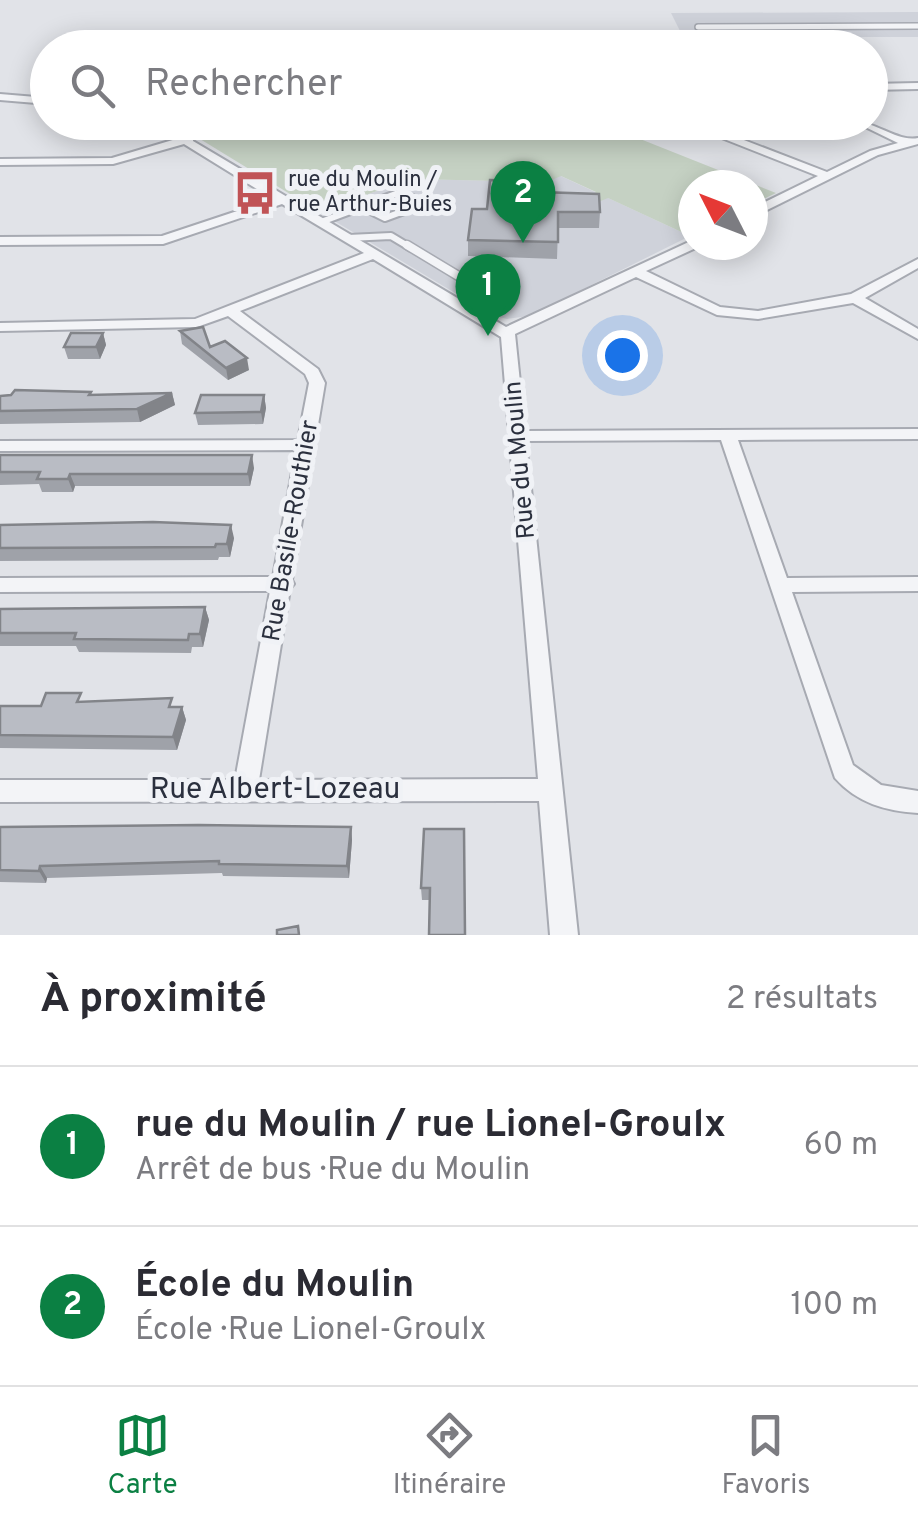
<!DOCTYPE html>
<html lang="fr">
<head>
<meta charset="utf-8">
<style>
	body { margin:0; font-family:Overpass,sans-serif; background:#f7f7f7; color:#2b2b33 }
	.compass { position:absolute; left:678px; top:170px; width:90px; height:90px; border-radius:50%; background:#fff; box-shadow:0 5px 25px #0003; rotate:312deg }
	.you { position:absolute; left:622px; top:355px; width:35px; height:35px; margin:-25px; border:8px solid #fff; border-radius:50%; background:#1a73e8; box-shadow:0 0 0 15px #1a73e833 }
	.badge { display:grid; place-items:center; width:65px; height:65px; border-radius:50%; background:#0b8043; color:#fff; font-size:32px; font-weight:700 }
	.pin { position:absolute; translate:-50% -82px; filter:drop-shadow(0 2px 5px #0008) }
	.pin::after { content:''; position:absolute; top:52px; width:35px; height:30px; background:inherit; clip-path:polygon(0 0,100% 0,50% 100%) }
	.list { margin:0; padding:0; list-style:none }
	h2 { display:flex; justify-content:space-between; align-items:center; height:130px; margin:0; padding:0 40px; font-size:42px }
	h2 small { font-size:32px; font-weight:400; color:#7c7c81 }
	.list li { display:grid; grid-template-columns:65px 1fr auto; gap:30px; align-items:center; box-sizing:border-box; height:160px; padding:0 40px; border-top:2px solid #e1e1e2 }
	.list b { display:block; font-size:38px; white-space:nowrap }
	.list p { margin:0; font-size:32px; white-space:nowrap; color:#7c7c81 }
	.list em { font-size:32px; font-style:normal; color:#7c7c81 }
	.icon { flex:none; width:55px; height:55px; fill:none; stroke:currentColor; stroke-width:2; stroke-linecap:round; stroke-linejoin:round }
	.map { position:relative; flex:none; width:918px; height:935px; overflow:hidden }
	.search { position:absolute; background:#fff; box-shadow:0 5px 25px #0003; left:30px; right:30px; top:30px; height:110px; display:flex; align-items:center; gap:25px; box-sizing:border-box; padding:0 35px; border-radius:55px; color:#7c7c81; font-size:38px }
	.sheet { height:450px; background:#fff }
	nav { display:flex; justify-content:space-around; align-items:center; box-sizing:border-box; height:140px; border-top:2px solid #e1e1e2; background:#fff; font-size:28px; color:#7c7c81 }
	nav a { display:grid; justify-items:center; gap:5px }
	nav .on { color:#0b8043 }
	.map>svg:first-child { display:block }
</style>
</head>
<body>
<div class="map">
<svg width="918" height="935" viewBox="0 0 918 935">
	<rect width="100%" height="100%" fill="#e1e3e8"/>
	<path fill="#cfd2da" d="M918 12V37H683L671 13Z
		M537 165 690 236 529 316 507 319 492 315 326 216 350 207 345 203 393 185 388 181 405 175 413 179 498 181Z"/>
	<path fill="#c5d1c3" d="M194 122 600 123 776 193 753 204V185H693L690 236 608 198 596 203 585 198 596 192 561 176 547 182 523 171 498 181 413 179 404 175 389 181 394 185 346 202 351 207 326 216 182 128Z"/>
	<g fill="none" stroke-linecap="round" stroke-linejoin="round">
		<g stroke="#a7aab2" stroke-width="8">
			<path id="service-far2" d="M698 27 918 26"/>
		</g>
		<g stroke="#a7aab2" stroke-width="10">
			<path id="service-far1" d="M321 222 401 192 423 204 385 218 363 207
				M348 238 391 236 411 248"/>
		</g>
		<g stroke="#a7aab2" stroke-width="11">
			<path id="service" d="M407 245 465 280 467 297 457 304"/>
		</g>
		<g stroke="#a7aab2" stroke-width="4">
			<path id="minor" d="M918 83V89L870 90V84Z
				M0 94 48 98V104L0 100Z
				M150 122C171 122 176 136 193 137V141L506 327 693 240V245L698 247 646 271 720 307 758 311 851 294 918 259V268L865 298 918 329V339L853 303 758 319 717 315 636 277 515 334 525 431 918 429V439L738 440 787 578 918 577V591L792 592 853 765 881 785 918 791V813C886 811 857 803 835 778L721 440 526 441 578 935H550L539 801 0 802V780H235L270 591 0 592V578L273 577 296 450 0 451V441L298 440 309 383 305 374 228 316 197 327 0 331V323L195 319 364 253 282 204 163 244 0 245V237L162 236 273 199 184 144 113 164 0 165V159L112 158 176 139ZM373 259 501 337 538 779 259 780 290 589 294 584 292 580 325 383 318 369 240 311Z
				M681 122H697L827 172 870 151 898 143 855 122C877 122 897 142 918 138V144L878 155 753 217V208L818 176Z"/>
		</g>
		<use href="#service-far2" stroke="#f3f4f7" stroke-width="5"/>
		<use href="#service-far1" stroke="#f3f4f7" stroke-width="6"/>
		<use href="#service" stroke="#f3f4f7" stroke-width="8"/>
		<use href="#minor" fill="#f3f4f7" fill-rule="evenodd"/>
	</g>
	<path fill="#9fa2a9" d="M540 192 600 212 599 228H558L557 259 468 256V240L487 209Z
		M180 331 249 370 228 380 182 344Z
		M103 333 106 345 100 359H68L64 347Z
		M172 393 175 405 140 422 0 424V396Z
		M264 395 266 408 263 424 198 425 195 413Z
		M0 455 254 468 250 486H75L73 492H42L39 484 0 485Z
		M0 525 234 538 230 557H219L218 560 0 561Z
		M205 607 209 620 203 647H192L191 653 79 652 76 646H0V609Z
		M85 702 182 707 186 720 177 750 0 748V706H41Z
		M0 827H351L352 840 349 878 223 876 222 873 47 878 46 883 0 882Z
		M464 829 429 900H422L421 888Z"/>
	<path fill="#828489" d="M103 333 106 345 100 359 96 347Z
		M247 358 249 370 228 380 226 368Z
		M172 393 175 405 140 422 137 409Z
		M264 395 266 408 263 424 261 412Z
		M252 455 254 468 250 486 248 474Z
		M70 474 75 486 73 492 68 479Z
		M231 525 234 538 230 557 227 544Z
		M205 607 209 620 203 647 200 634Z
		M182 707 186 720 177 750 173 737Z
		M351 827 352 840 349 878 347 866Z
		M40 866 47 878 46 883 39 871Z"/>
	<path fill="#b9bcc4" stroke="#828489" stroke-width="2.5" d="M490 180 540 182V192L599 194 600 212H558V242L468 240 472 209H487Z
		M203 327 210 347 225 341 247 358 226 368 180 331Z
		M71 333H103L96 347H64Z
		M15 390 91 392 89 395 172 393 137 409 0 411V396L11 395Z
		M201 395H264L261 412 195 413Z
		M0 455H252L248 474H70L68 479H37L40 472H0Z
		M153 522 231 525 227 544H216L215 547 0 548V525Z
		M205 607 200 634H189L188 640 74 639 76 633H0V609Z
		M46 693H81L77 702 172 698 169 707H182L173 737 0 735V706H41Z
		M199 825 351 827 347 866 219 864V861L40 866 39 871 0 870V827Z
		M424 829H464L465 935H429L430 888H421Z
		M298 926 299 935H277V930Z"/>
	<defs>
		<g id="bus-bare" transform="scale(3.45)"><path d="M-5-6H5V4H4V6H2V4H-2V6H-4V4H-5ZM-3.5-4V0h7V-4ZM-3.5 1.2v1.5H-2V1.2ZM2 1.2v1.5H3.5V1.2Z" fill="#c05356" stroke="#f0f2f6" stroke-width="2.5" paint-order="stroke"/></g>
	</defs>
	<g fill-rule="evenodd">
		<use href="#bus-bare" x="255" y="193"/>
	</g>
	<g text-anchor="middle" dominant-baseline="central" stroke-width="10" stroke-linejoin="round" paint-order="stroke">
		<g font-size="22" fill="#2b303e" stroke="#f0f2f6" text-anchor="start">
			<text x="288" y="180">rue du Moulin /<tspan x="288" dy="25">rue Arthur-Buies</tspan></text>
		</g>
		<g font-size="25" fill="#2b303e" stroke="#f0f2f6">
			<text transform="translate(521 460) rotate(-95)">Rue du Moulin</text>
			<text transform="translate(292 531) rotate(-80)">Rue Basile-Routhier</text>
		</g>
		<g font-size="30" fill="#2b303e" stroke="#f0f2f6">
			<text x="275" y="790">Rue Albert-Lozeau</text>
		</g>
	</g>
</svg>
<svg class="compass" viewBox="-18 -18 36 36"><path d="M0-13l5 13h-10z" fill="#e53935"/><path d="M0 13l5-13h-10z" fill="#7c7c81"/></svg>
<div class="you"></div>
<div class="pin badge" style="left:488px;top:336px">1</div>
<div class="pin badge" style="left:523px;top:243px">2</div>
<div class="search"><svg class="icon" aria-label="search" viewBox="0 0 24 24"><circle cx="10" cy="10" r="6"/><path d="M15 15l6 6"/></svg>Rechercher</div>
</div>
<section class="sheet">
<h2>À proximité<small>2 résultats</small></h2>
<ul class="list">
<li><span class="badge">1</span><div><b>rue du Moulin / rue Lionel-Groulx</b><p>Arrêt de bus · Rue du Moulin</p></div><em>60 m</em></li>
<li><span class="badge">2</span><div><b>École du Moulin</b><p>École · Rue Lionel-Groulx</p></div><em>100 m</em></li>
</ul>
</section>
<nav>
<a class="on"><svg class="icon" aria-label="map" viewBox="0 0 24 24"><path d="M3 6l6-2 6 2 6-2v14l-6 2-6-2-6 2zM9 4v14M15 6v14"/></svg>Carte</a>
<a><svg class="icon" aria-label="directions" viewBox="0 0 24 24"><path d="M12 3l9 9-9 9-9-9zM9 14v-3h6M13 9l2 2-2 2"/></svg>Itinéraire</a>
<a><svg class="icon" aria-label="saved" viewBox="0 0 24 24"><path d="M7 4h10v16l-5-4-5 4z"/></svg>Favoris</a>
</nav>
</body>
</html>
